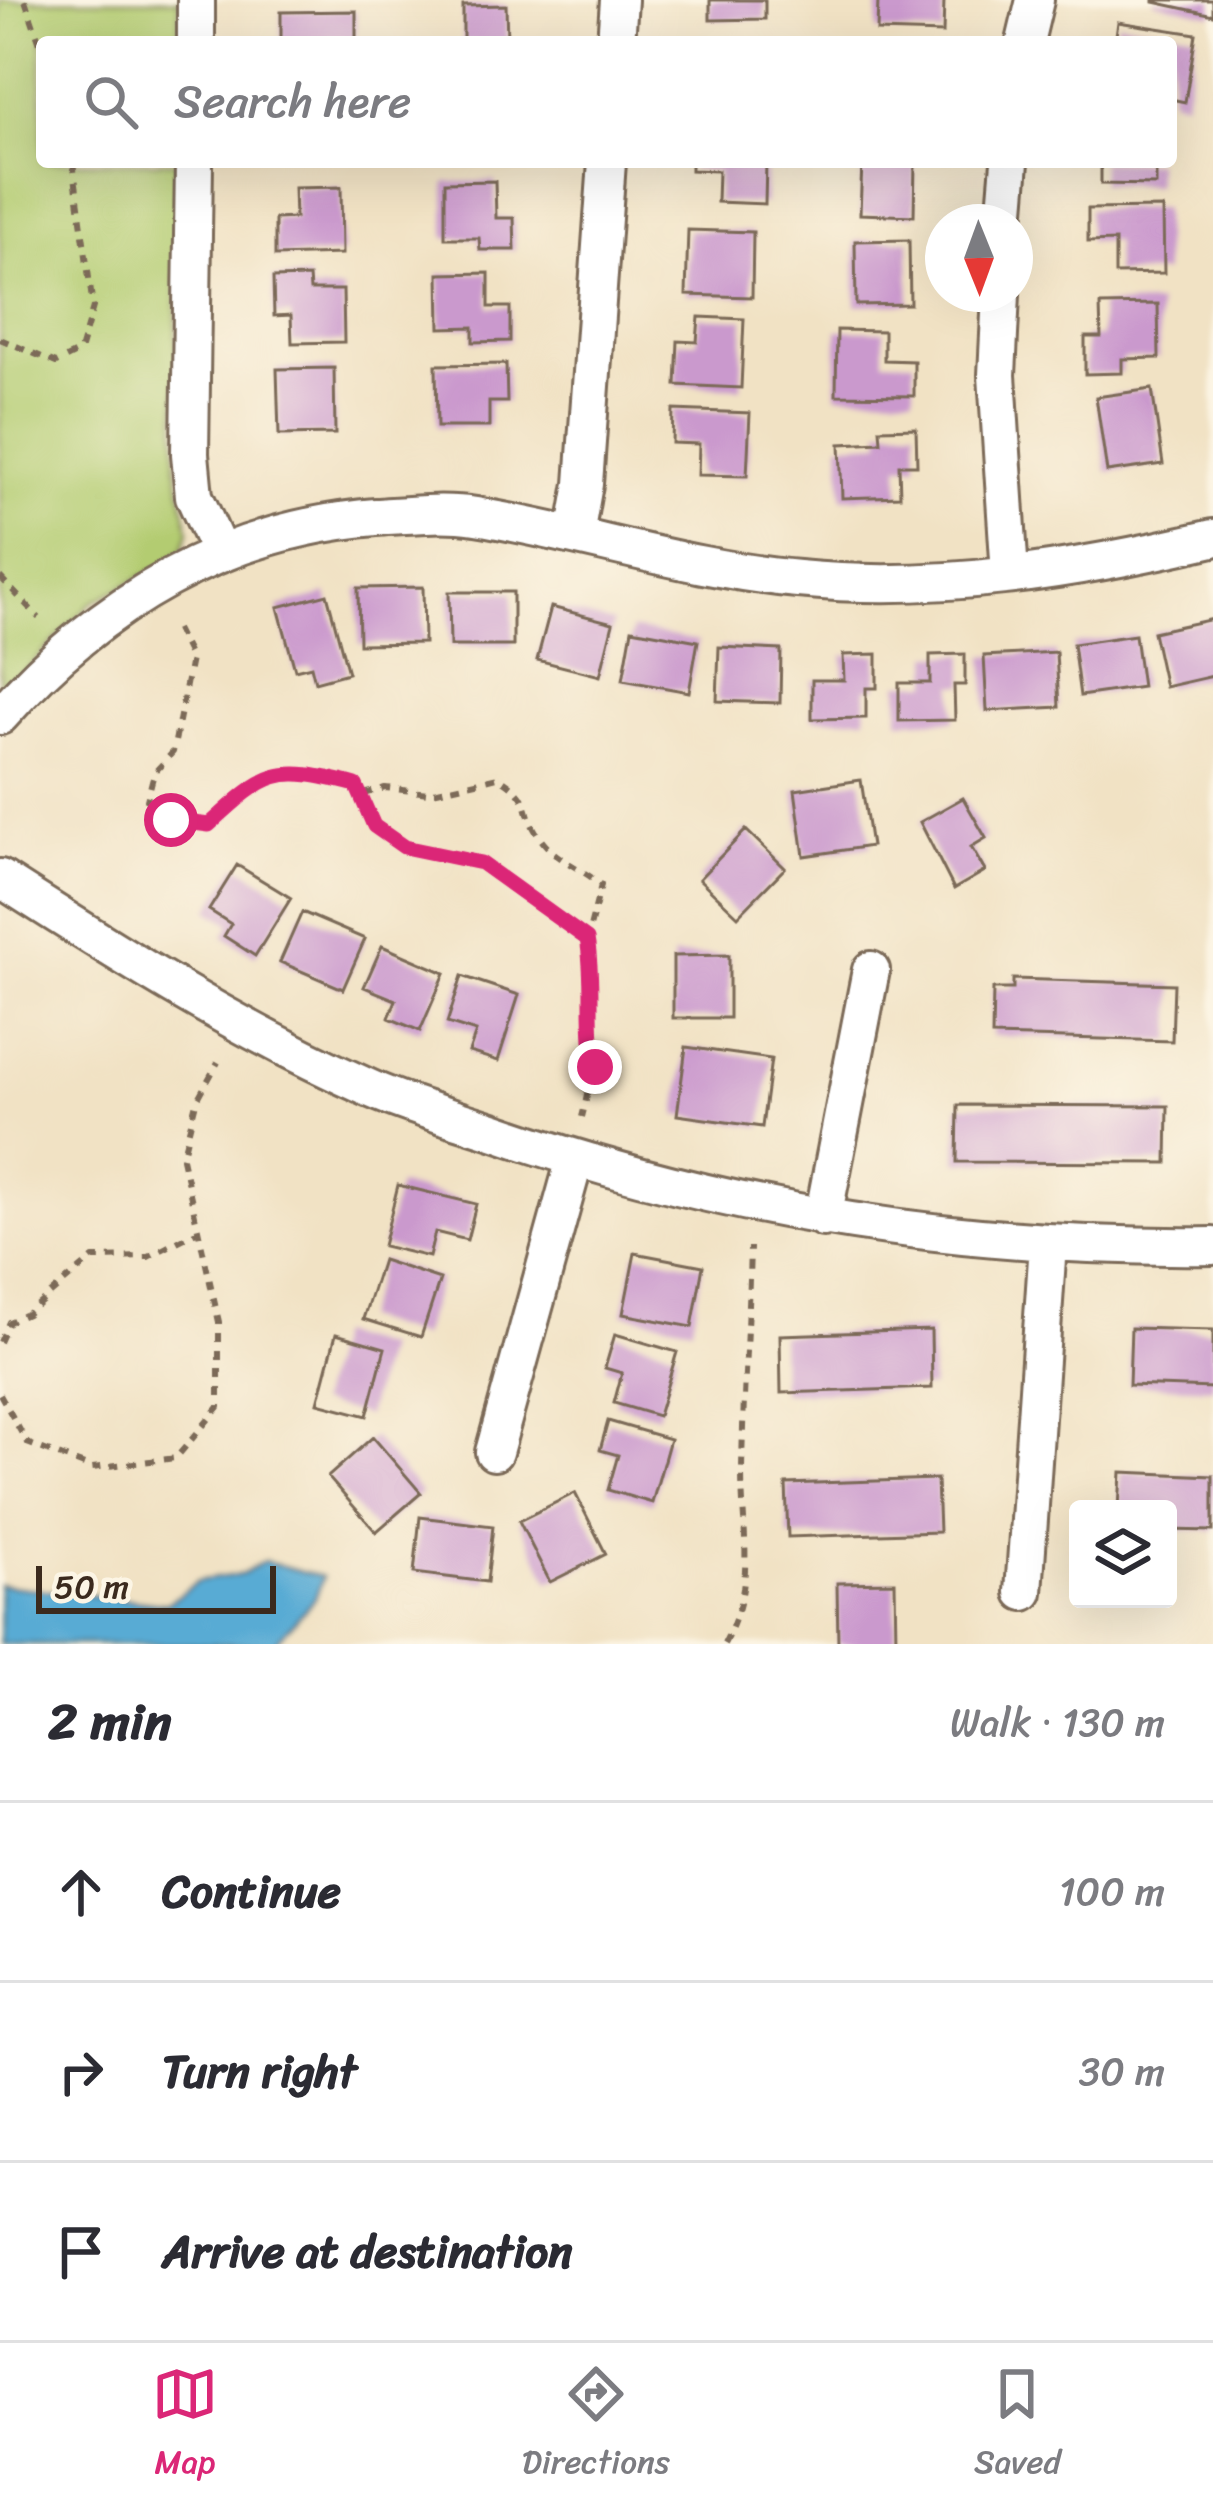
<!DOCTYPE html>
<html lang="en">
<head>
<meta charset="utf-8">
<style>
	body { margin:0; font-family:Sriracha,sans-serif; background:#f7f7f7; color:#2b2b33 }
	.controls { position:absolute; right:36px; bottom:36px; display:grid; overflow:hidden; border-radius:12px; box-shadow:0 12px 48px #0002 }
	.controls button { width:108px; height:108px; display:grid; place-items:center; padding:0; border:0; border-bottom:3px solid #e1e1e2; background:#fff; color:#2b2b33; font:60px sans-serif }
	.compass { position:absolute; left:925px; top:204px; width:108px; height:108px; border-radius:50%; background:#fff; box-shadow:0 12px 48px #0002; rotate:179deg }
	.scale { position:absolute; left:36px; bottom:30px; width:240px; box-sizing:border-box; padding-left:12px; border:6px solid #3b2a1e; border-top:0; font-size:33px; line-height:42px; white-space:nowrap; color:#3b2a1e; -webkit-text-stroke:9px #fcf5e5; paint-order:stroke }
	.stop { position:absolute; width:36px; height:36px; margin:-27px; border:9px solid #db2777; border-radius:50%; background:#fff }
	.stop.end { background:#db2777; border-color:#fff; box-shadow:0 3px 12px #0008 }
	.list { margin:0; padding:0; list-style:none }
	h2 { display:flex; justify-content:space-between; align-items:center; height:156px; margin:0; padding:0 48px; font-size:51px }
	h2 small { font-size:39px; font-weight:400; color:#7c7c81 }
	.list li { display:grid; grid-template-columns:78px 1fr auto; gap:36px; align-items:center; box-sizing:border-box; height:180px; padding:0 48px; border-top:3px solid #e1e1e2 }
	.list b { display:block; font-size:45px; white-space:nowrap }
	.list em { font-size:39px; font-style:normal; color:#7c7c81 }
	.icon { flex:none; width:66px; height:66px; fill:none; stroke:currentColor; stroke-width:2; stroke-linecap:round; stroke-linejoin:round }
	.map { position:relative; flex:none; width:1213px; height:1644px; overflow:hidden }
	.search { position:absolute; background:#fff; box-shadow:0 12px 48px #0002; left:36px; right:36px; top:36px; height:132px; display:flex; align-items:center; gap:30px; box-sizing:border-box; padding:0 42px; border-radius:12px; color:#7c7c81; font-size:45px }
	.sheet { height:696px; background:#fff }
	nav { display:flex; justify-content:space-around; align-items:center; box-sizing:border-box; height:168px; border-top:3px solid #e1e1e2; background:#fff; font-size:33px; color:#7c7c81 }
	nav a { display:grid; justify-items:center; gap:6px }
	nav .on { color:#db2777 }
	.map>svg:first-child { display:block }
</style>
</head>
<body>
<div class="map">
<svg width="1213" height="1644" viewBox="0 0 1213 1644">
	<rect width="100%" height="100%" fill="#fcf5e5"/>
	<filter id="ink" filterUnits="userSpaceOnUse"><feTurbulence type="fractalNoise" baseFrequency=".00833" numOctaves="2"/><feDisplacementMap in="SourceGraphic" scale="24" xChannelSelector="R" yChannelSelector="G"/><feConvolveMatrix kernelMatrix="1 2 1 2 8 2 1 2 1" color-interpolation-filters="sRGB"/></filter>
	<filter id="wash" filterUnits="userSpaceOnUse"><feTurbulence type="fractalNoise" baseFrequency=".004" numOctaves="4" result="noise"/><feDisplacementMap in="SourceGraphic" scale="48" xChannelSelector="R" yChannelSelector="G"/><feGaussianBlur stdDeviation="2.7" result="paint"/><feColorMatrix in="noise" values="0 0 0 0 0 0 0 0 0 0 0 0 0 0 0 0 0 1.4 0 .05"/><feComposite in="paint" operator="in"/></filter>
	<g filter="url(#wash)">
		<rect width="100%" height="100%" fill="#f1e2c4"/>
		<path fill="#b3cc71" stroke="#777b48" stroke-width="3" d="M0 0H179V42H42V162H176V466L189 531 183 549 162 566 91 603 0 696Z"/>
		<path fill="#59abd4" stroke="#4a6a79" stroke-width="3" d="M264 1561 323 1577 315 1598 274 1644H0V1585L166 1604 198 1581 243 1574Z"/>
		<g id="blocks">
			<path fill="#ca99cd" d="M710 0H765V19L710 20Z
				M878 0H944L943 33 877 31Z
				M1154 0H1213V15L1154 2Z
				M506 5 507 42H463V6Z
				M356 11V42H281V12Z
				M1118 22 1196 34 1185 102 1171 99V42H1115Z
				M691 162H766L765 204 717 202 718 171 691 170Z
				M862 162H915L914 216 860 214Z
				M1101 162H1156V185L1101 184Z
				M495 181 496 218H514L515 250H480L479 238H445V182Z
				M341 187 342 254 275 256V219L295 218 294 188Z
				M1163 208 1164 273 1115 274V241L1088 242V209Z
				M688 230 753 232 752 297 686 295Z
				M909 240 910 304 856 305 855 241Z
				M489 273V307H510V341L473 342V327L440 328 439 274Z
				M309 277 310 290H343L344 342 292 343 291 315 274 316 273 278Z
				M1158 304 1159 358 1122 359V373L1085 374V337H1101L1100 305Z
				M699 317 744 319 741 388 676 385 678 341 697 342Z
				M837 330 884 331V360L914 361V396L836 395Z
				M506 364 507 402H489V427H437L436 365Z
				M334 368 335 434 279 435 277 369Z
				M1152 389 1163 464 1107 472 1096 397Z
				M673 410 750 413 747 476 698 475 699 444 672 443Z
				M916 428 917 465H899L900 496 842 498 840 444 881 442 880 429Z
				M423 587 424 643 359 644 358 588Z
				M449 592H513V646H450Z
				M327 594 348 673 315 682 311 666 295 670 278 607Z
				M551 607 613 623 600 676 537 660Z
				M1213 619V676L1165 687 1153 632Z
				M632 629 698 641 689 692 623 680Z
				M1135 635 1142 687 1080 696 1073 644Z
				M719 647 781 650 780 703 717 701Z
				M1056 652 1059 707 987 711 984 656Z
				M877 654V688H866V718L812 719V680H844L843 655Z
				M965 654V685H954L955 720 899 721V683H930V655Z
				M861 780 871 846 804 856 795 790Z
				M963 798 986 838 971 847 985 871 954 889 920 822Z
				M746 830 785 868 738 916 699 879Z
				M237 865 291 898 255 956 224 936 231 924 209 910Z
				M302 912 365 939 343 989 280 962Z
				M382 946 445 973 420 1031 389 1018 396 1000 364 987Z
				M729 955V1018H673V956Z
				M462 976 519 995 498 1061 469 1052 476 1032 447 1023Z
				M1013 979 1174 984 1172 1041 992 1036 993 989H1013Z
				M686 1047 771 1059 762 1127 677 1115Z
				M958 1105 1168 1106 1167 1163 957 1162Z
				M398 1185 476 1204 467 1240 435 1232 429 1257 383 1246Z
				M635 1253 703 1266 692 1327 623 1314Z
				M382 1260 440 1279 421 1337 363 1319Z
				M1131 1328 1213 1330V1388L1129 1385Z
				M931 1330 932 1388 781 1393 780 1335Z
				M336 1334 385 1348 367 1416 318 1403Z
				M615 1334 677 1352 658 1416 614 1403 622 1373 605 1368Z
				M608 1421 670 1439 652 1503 608 1490 618 1455 600 1450Z
				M373 1437 421 1493 376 1532 328 1477Z
				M1121 1472 1213 1476V1531L1168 1530V1509H1119Z
				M937 1479 939 1532 788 1537 786 1484Z
				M575 1493 606 1554 550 1582 519 1521Z
				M420 1517 493 1526 487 1582 414 1573Z
				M895 1582 896 1644H838L837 1583Z"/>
		</g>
	</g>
	<g filter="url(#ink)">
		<use href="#blocks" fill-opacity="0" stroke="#7b6a58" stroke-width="3"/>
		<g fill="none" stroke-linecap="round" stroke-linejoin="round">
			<g stroke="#7b6a58" stroke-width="42">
				<path id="minor" d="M196 42V0
					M616 42 619 0
					M1025 42 1035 0
					M194 162 190 454 194 496 220 553
					M1005 222 1010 162
					M1001 294 997 375 1010 575
					M575 535 584 484 607 162
					M0 716C99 603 225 529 376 517 408 515 444 511 476 516 584 534 688 569 798 579 938 593 1077 570 1213 538
					M0 878C120 955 240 1031 371 1089 412 1107 457 1119 499 1133 732 1214 967 1249 1213 1246
					M823 1218 871 970
					M494 1452 575 1159
					M1024 1592 1048 1244"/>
			</g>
			<path stroke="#7b6a58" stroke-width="6" stroke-dasharray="9 9" stroke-linecap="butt" d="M25 0 42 49
				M0 339 56 363 80 351 93 307 73 162
				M0 577 39 618
				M176 629 191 659 173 752 154 773 147 800 171 820 209 825C267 770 276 764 356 785L374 826 404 847 481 863 587 939C597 993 596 1065 582 1117
				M364 794 385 788 429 793 498 777C536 800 519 808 540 838 555 860 582 868 601 885L587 939
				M0 1342 9 1322 27 1314 93 1258 148 1257 200 1230
				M0 1394 27 1443 92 1468 176 1458 219 1407V1322L182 1158 196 1102 218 1062
				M724 1644C757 1582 742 1538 742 1471 743 1397 748 1322 750 1247"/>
			<use href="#minor" stroke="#fff" stroke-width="36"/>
		</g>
	</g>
	<g fill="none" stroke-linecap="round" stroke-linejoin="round" filter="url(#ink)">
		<path stroke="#db2777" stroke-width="15" d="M171 820 209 825C268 771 275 764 356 785L374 826 404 847 481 863 587 939C595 982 587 1024 595 1067"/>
	</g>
</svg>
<div class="controls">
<button><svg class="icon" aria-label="layers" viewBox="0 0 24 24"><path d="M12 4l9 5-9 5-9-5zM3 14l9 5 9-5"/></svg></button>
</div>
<svg class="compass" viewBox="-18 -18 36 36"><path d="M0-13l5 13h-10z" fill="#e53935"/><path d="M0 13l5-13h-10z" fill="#7c7c81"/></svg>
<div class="scale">50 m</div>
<div class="stop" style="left:171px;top:820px"></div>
<div class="stop end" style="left:595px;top:1067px"></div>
<div class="search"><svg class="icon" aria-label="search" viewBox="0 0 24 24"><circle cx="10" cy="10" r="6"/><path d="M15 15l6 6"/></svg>Search here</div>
</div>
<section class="sheet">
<h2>2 min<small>Walk · 130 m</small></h2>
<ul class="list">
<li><svg class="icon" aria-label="ahead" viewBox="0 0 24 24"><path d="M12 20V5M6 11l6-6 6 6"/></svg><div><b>Continue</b></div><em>100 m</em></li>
<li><svg class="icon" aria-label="right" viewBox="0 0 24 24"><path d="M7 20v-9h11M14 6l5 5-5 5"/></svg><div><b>Turn right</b></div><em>30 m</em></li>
<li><svg class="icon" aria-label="arrive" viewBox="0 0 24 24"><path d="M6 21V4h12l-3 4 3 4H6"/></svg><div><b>Arrive at destination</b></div></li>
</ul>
</section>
<nav>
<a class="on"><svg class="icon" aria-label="map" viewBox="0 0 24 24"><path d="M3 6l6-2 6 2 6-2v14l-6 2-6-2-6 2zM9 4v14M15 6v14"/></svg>Map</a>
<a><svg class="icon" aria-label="directions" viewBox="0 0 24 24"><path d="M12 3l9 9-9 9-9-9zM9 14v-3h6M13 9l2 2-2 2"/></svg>Directions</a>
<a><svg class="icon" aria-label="saved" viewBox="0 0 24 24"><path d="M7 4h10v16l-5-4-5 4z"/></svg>Saved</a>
</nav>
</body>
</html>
